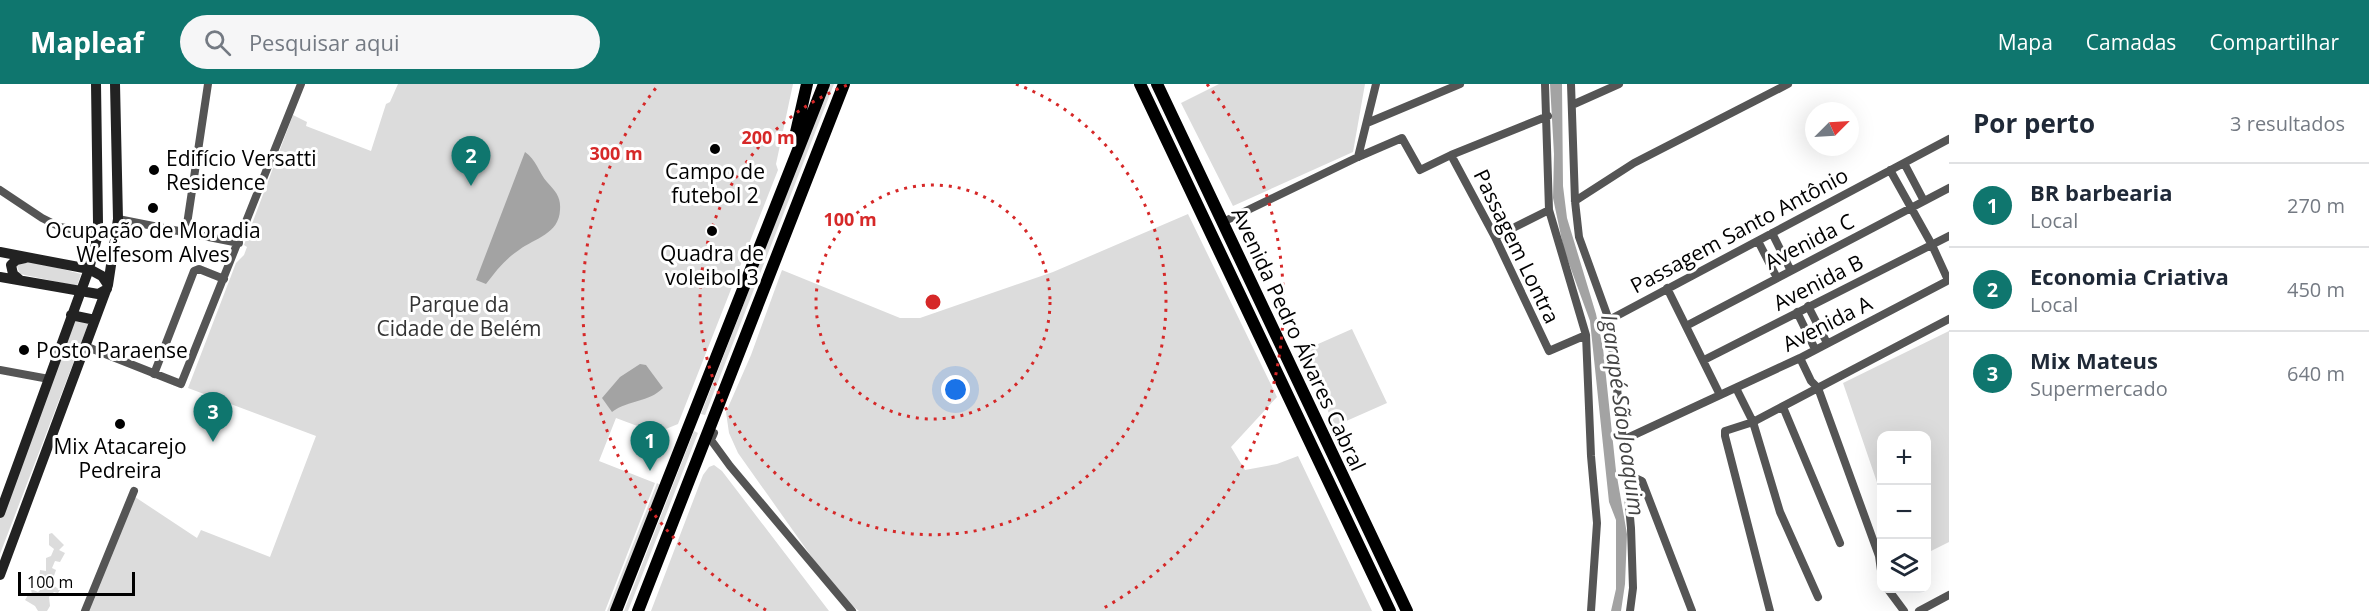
<!DOCTYPE html>
<html lang="pt">
<head>
<meta charset="utf-8">
<style>
	body { margin:0; font-family:"Open Sans",sans-serif; background:#f6f6f7; color:#1f2937 }
	.controls { position:absolute; right:18px; bottom:18px; display:grid; overflow:hidden; border-radius:12px; box-shadow:0 6px 24px #0002 }
	.controls button { width:54px; height:54px; display:grid; place-items:center; padding:0; border:0; border-bottom:2px solid #e0e1e3; background:#fff; color:#1f2937; font:30px sans-serif }
	.compass { position:absolute; left:1805px; top:18px; width:54px; height:54px; border-radius:50%; background:#fff; box-shadow:0 6px 24px #0002; rotate:66deg }
	.scale { position:absolute; left:18px; bottom:15px; width:117px; box-sizing:border-box; padding-left:6px; border:3px solid #000; border-top:0; font-size:16px; line-height:21px; white-space:nowrap; color:#000; -webkit-text-stroke:4px #fff; paint-order:stroke }
	.you { position:absolute; left:956px; top:306px; width:21px; height:21px; margin:-15px; border:4px solid #fff; border-radius:50%; background:#1a73e8; box-shadow:0 0 0 9px #1a73e833 }
	.badge { display:grid; place-items:center; width:39px; height:39px; border-radius:50%; background:#0f766e; color:#fff; font-size:20px; font-weight:700 }
	.pin { position:absolute; translate:-50% -50px; filter:drop-shadow(0 2px 3px #0008) }
	.pin::after { content:''; position:absolute; top:32px; width:21px; height:18px; background:inherit; clip-path:polygon(0 0,100% 0,50% 100%) }
	.list { margin:0; padding:0; list-style:none }
	h2 { display:flex; justify-content:space-between; align-items:center; height:78px; margin:0; padding:0 24px; font-size:26px }
	h2 small { font-size:20px; font-weight:400; color:#747a83 }
	.list li { display:grid; grid-template-columns:39px 1fr auto; gap:18px; align-items:center; box-sizing:border-box; height:84px; padding:0 24px; border-top:2px solid #e0e1e3 }
	.list b { display:block; font-size:22px; white-space:nowrap }
	.list p { margin:0; font-size:20px; white-space:nowrap; color:#747a83 }
	.list em { font-size:20px; font-style:normal; color:#747a83 }
	.icon { flex:none; width:33px; height:33px; fill:none; stroke:currentColor; stroke-width:2; stroke-linecap:round; stroke-linejoin:round }
	.map { position:relative; flex:none; width:1949px; height:527px; overflow:hidden }
	header { display:flex; align-items:center; gap:36px; box-sizing:border-box; height:84px; padding:0 30px; background:#0f766e; color:#fff }
	header strong { font-size:28px }
	nav { display:flex; gap:33px; margin-inline-start:auto; font-size:21px }
	.search { width:420px; height:54px; background:#f6f6f7; display:flex; align-items:center; gap:15px; box-sizing:border-box; padding:0 21px; border-radius:33px; color:#747a83; font-size:22px }
	main { display:flex }
	aside { flex:1; background:#fff }
	.map>svg:first-child { display:block }
</style>
</head>
<body>
<header>
<strong>Mapleaf</strong>
<div class="search"><svg class="icon" aria-label="search" viewBox="0 0 24 24"><circle cx="10" cy="10" r="6"/><path d="M15 15l6 6"/></svg>Pesquisar aqui</div>
<nav><a>Mapa</a><a>Camadas</a><a>Compartilhar</a></nav>
</header>
<main>
<div class="map">
<svg width="1949" height="527" viewBox="0 0 1949 527">
	<rect width="100%" height="100%" fill="#fff"/>
	<path fill="#dcdcdc" d="M398 0H793L776 80 778 86 678 340 656 349 616 334 599 377 655 399 605 527H88L132 411 197 454 201 446 270 473 316 352 188 304 236 179 244 171 247 163 244 161 293 31 307 38 306 42 371 67 386 20 390 18Z
		M829 0H834L705 331 701 330Z
		M1219 0H1365L1353 68 1233 122 1181 19Z
		M1188 130 1277 313 1231 363 1245 386 1277 380 1298 372 1372 527H859L838 510 738 369 729 349 726 328 751 271 782 186 900 234H920L1053 188Z
		M28 176 81 190 77 202 20 190 16 180Z
		M73 233 89 238 0 470V435Z
		M1352 245 1387 319 1335 342 1300 268Z
		M1949 247V458L1927 469 1926 352H1882L1881 410 1843 299Z
		M694 347 698 349 628 527H624Z
		M714 381 722 387 829 527H651L703 391 709 383Z
		M657 399 660 401 610 527H607Z
		M52 449 64 461 59 466 65 469 60 478 55 477 52 484 56 486 51 500 39 494 40 486 46 487V474L51 472 54 465 49 461V450Z
		M44 502 51 506 54 502 60 506 58 509 54 508 49 513 50 522 47 527H38L35 522 25 516 28 511H32L31 505 38 508Z"/>
	<path fill="#a3a3a3" d="M1550 0H1562L1563 102 1567 134 1596 230 1603 264 1616 387 1627 450 1625 500 1621 527H1611L1616 505V436L1609 418 1590 237 1564 166 1553 114 1554 70Z
		M525 68C536 75 539 89 547 98 556 108 561 113 560 126 559 150 535 154 519 166 505 175 496 187 486 200L476 196Z
		M640 280 646 281 663 304C648 319 630 315 612 328L602 314 620 293Z"/>
	<g fill="none" stroke-linecap="round" stroke-linejoin="round">
		<path stroke="#555" stroke-width="8" d="M1545 0 1549 126 1586 251 1591 372 1597 439 1591 527
			M1571 0 1575 117 1579 153 1609 236 1623 356 1631 444 1633 504 1630 527
			M1572 21 1619 0
			M1367 39 1460 0
			M1451 71 1495 153 1549 267 1586 251
			M1358 73 1376 0
			M1904 79 1924 117
			M1890 86 1932 161 1948 196
			M0 106 42 134 60 143 98 150
			M1575 117 1634 79 1788 0
			M118 135 239 159
			M1223 138 1358 73 1402 54 1420 86 1451 71 1548 32
			M186 147 208 0
			M1772 149 1791 187
			M1495 153 1549 126
			M1758 157 1777 194
			M1667 204 1720 311
			M1808 222 1827 259
			M1797 228 1815 265
			M1609 236 1949 55
			M1686 242 1949 104
			M85 262 181 300 301 0
			M1800 274 1811 297 1818 304 1879 472 1882 494
			M1704 276 1949 152
			M0 286 49 295
			M154 290 194 187 199 185 224 195
			M1736 304 1753 338 1780 428 1818 513
			M1783 323 1840 459
			M714 349 711 356 730 382 852 527
			M1623 356 1800 274 1949 196
			M1627 390 1642 397 1692 527
			M1887 504 1904 527
			M85 527 134 407
			M1770 527 1725 352V347L1753 338 1949 235
			M1919 527 1949 511"/>
		<path stroke="#222" stroke-width="10" d="M0 168 89 185 102 192 108 201
			M0 193 98 210 107 205
			M20 196 13 190 11 181 16 176 25 174
			M71 231 95 236
			M0 429 89 185 98 150V139L96 0
			M0 491 108 201 118 135 115 0"/>
		<path stroke="#000" stroke-width="12" d="M1140 0 1390 527
			M1157 0 1407 527
			M794 57 807 0
			M616 527 824 0
			M638 527 844 0"/>
	</g>
	<g fill="none" stroke="#d62828" stroke-width="3" stroke-dasharray="3 6">
		<circle cx="933" cy="218" r="117"/>
		<path d="M1016 0A233 233 0 1 1 850 0"/>
		<path d="M766 526A350 350 0 0 1 659 0M1207 0A350 350 0 0 1 1100 526"/>
	</g>
	<g fill="#000" stroke="#fff" stroke-width="2">
		<circle cx="715" cy="65" r="6"/>
		<circle cx="154" cy="86" r="6"/>
		<circle cx="153" cy="124" r="6"/>
		<circle cx="712" cy="147" r="6"/>
		<circle cx="24" cy="266" r="6"/>
		<circle cx="120" cy="340" r="6"/>
	</g>
	<g text-anchor="middle" dominant-baseline="central" stroke-width="6" stroke-linejoin="round" paint-order="stroke">
		<g font-size="21" fill="#000" stroke="#fff">
			<text x="166" y="74" text-anchor="start">Edifício Versatti<tspan x="166" dy="24">Residence</tspan></text>
			<text x="715" y="87">Campo de<tspan x="715" dy="24">futebol 2</tspan></text>
			<text x="153" y="146">Ocupação de Moradia<tspan x="153" dy="24">Welfesom Alves</tspan></text>
			<text x="712" y="169">Quadra de<tspan x="712" dy="24">voleibol 3</tspan></text>
			<text x="36" y="266" text-anchor="start">Posto Paraense</text>
			<text x="120" y="362">Mix Atacarejo<tspan x="120" dy="24">Pedreira</tspan></text>
		</g>
		<g font-size="21" fill="#000" stroke="#fff">
			<text transform="translate(1739 146) rotate(-28)">Passagem Santo Antônio</text>
			<text transform="translate(1809 157) rotate(-27)">Avenida C</text>
			<text transform="translate(1517 162) rotate(64)">Passagem Lontra</text>
			<text transform="translate(1818 198) rotate(-27)">Avenida B</text>
			<text transform="translate(1827 239) rotate(-27)">Avenida A</text>
			<text transform="translate(1299 255) rotate(65)">Avenida Pedro Álvares Cabral</text>
		</g>
		<g font-size="21" fill="#333" stroke="#fff">
			<text x="459" y="220">Parque da<tspan x="459" dy="24">Cidade de Belém</tspan></text>
		</g>
		<g font-size="22" font-style="italic" fill="#444" stroke="#fff">
			<text transform="translate(1624 331) rotate(82)">Igarapé São Joaquim</text>
		</g>
	</g>
	<circle cx="933" cy="218" r="9" fill="#d62828" stroke="#fff" stroke-width="3"/>
	<g font-size="18" text-anchor="middle" font-weight="bold" fill="#d62828" stroke="#fff" stroke-width="6" stroke-linejoin="round" paint-order="stroke">
		<text x="768" y="60">200 m</text>
		<text x="616" y="76">300 m</text>
		<text x="850" y="142">100 m</text>
	</g>
</svg>
<div class="controls">
<button>+</button>
<button>−</button>
<button><svg class="icon" aria-label="layers" viewBox="0 0 24 24"><path d="M12 4l9 5-9 5-9-5zM3 14l9 5 9-5"/></svg></button>
</div>
<svg class="compass" viewBox="-18 -18 36 36"><path d="M0-13l5 13h-10z" fill="#e53935"/><path d="M0 13l5-13h-10z" fill="#747a83"/></svg>
<div class="scale">100 m</div>
<div class="you"></div>
<div class="pin badge" style="left:650px;top:387px">1</div>
<div class="pin badge" style="left:471px;top:102px">2</div>
<div class="pin badge" style="left:213px;top:358px">3</div>
</div>
<aside>
<h2>Por perto<small>3 resultados</small></h2>
<ul class="list">
<li><span class="badge">1</span><div><b>BR barbearia</b><p>Local</p></div><em>270 m</em></li>
<li><span class="badge">2</span><div><b>Economia Criativa</b><p>Local</p></div><em>450 m</em></li>
<li><span class="badge">3</span><div><b>Mix Mateus</b><p>Supermercado</p></div><em>640 m</em></li>
</ul>
</aside>
</main>
</body>
</html>
